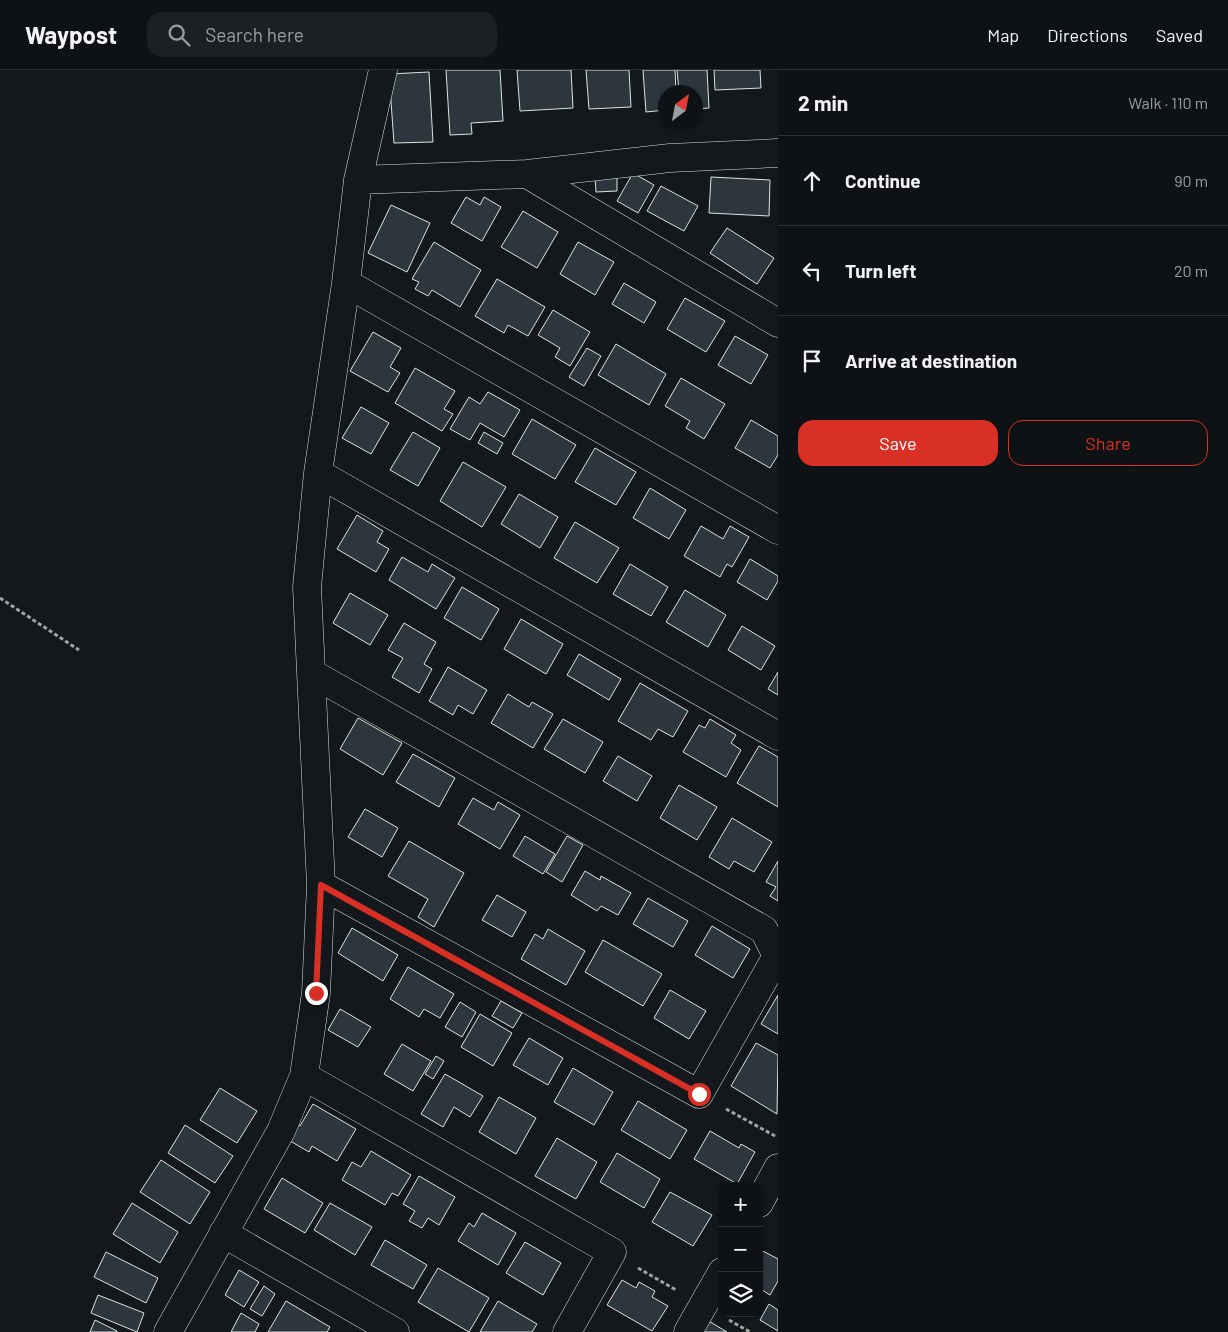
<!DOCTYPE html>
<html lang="en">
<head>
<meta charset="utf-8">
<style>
	body { margin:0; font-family:Barlow,sans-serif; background:#1d2022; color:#f1f3f6 }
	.controls { position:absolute; right:15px; bottom:15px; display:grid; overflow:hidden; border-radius:10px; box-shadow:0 1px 4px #0004 }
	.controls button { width:45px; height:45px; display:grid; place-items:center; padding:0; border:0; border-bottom:1px solid #2f3234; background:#0f1215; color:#f1f3f6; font:25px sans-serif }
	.compass { position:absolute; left:658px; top:15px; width:45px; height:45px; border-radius:50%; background:#0f1215; box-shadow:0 1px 4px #0004; rotate:32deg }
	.stop { position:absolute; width:15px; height:15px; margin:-11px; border:4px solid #d93025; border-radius:50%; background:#fff }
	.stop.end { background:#d93025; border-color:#fff; box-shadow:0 1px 5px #0008 }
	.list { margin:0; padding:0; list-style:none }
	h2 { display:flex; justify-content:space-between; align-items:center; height:65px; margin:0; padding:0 20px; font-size:21px }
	h2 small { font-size:16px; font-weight:400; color:#9b9ea0 }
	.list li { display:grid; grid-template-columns:32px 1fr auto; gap:15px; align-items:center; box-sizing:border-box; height:90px; padding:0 20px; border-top:1px solid #2f3234 }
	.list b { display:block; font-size:19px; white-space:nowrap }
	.list em { font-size:16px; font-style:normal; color:#9b9ea0 }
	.actions { display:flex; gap:10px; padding:15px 20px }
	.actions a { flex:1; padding:11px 0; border:1px solid #d93025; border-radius:15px; text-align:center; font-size:18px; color:#d93025 }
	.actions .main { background:#d93025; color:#fff }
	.icon { flex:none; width:28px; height:28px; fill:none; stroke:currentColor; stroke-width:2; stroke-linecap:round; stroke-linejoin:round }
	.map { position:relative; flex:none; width:778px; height:1262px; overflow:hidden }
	header { display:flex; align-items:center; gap:30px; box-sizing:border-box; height:70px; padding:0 25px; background:#0f1215; border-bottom:1px solid #2f3234 }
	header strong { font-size:24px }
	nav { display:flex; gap:28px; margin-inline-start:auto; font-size:18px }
	.search { width:350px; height:45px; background:#1d2022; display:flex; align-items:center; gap:12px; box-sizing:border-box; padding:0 18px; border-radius:15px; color:#9b9ea0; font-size:19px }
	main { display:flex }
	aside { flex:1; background:#0f1215 }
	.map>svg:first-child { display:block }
</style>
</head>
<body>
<header>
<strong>Waypost</strong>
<div class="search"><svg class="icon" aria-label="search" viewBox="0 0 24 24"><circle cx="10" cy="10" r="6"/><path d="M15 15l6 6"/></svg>Search here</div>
<nav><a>Map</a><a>Directions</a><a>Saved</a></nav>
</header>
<main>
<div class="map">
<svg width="778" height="1262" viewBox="0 0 778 1262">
	<rect width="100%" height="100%" fill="#14181c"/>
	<path fill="#2c363c" stroke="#d8e6dc" d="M446 0H500L503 51 471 53 472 64 450 65Z
		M517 0H571L573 38 520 41Z
		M586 0H629L631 37 589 39Z
		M643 0H675L676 22H666V40L646 42Z
		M677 0H707L709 38 696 39V22H679Z
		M714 0H760L761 18 715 20Z
		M429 2 433 72 394 73 389 4Z
		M633 103 654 115 638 143 617 131Z
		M595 107H617V121L596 122Z
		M711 107 770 110 769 146 709 143Z
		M661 116 698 136 684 161 647 141Z
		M466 127 480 135 484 127 501 137 482 171 451 153Z
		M391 135 430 153 407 202 368 183Z
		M523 141 558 162 537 198 501 177Z
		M727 158 774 188 757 214 710 183Z
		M434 172 481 200 460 237 432 220 428 226 415 219 419 212 412 209Z
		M578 172 614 192 595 225 560 204Z
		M497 209 545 237 528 266 508 255 504 263 475 246Z
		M624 213 656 232 644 253 612 234Z
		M685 228 725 251 706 282 667 259Z
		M553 240 590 262 570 296 555 287 560 278 538 265Z
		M373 262 401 278 390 297 400 303 388 322 350 301Z
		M735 266 768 285 751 314 718 295Z
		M616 274 666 304 649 335 598 305Z
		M587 278 601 286 584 316 569 307Z
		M415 298 455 321 444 339 453 344 442 361 395 333Z
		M681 308 725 334 704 369 686 358 690 351 665 336Z
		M488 322 520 340 504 367 480 353 470 370 450 359 469 327 480 334Z
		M361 337 389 353 371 384 342 368Z
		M532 349 576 375 555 409 512 384Z
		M751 350 778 366V385L770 398 735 378Z
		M413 362 440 378 418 416 390 400Z
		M484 362 503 373 497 384 478 373Z
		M595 378 636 402 616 435 575 412Z
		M463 392 506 417 482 457 440 431Z
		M650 418 686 440 669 469 633 448Z
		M519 424 558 447 540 478 501 454Z
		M357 445 383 461 377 472 389 479 376 502 337 479Z
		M575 452 619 478 597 513 554 488Z
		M701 456 723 469 730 456 749 467 732 497 727 494 720 507 684 486Z
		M402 487 428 502 432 494 455 508 436 539 389 510Z
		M750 489 778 506V511L767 530 737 512Z
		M630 494 668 517 651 546 613 524Z
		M462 517 499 539 481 570 444 548Z
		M685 520 726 545 708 577 666 552Z
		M350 523 388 545 370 575 333 553Z
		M521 549 563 574 546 604 504 579Z
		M404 553 436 572 424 594 432 599 419 623 392 607 403 588 388 580Z
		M742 556 775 576 761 600 728 580Z
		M579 584 621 609 609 630 567 605Z
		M448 597 487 620 473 644 458 635 453 645 429 631Z
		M778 602V625L768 619Z
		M640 613 688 641 673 667 658 659 651 670 618 651Z
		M508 624 529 637 532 632 553 644 533 678 491 653Z
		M358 648 402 673 383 705 340 679Z
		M563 649 603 672 585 703 544 679Z
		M710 649 736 665 731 673 741 680 726 707 683 682 699 655 705 658Z
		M759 676 778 687V737L737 713Z
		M413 684 455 708 439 737 396 712Z
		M618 686 652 706 637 731 603 711Z
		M679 715 717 737 697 770 660 748Z
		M473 728 494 740 498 732 520 745 500 779 458 754Z
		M365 739 398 758 382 787 348 767Z
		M732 748 772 772 754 802 734 791 729 799 709 787Z
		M525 766 555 784 543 804 513 786Z
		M567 766 583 775 562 812 546 802Z
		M409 771 464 803 434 857 418 847 428 829 388 806Z
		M778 791V831L770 826 776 817 766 812Z
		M585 801 600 810 601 806 631 823 618 845 601 836 597 841 571 825Z
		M497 825 526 842 512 867 482 850Z
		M648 828 688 851 673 877 633 854Z
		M712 856 750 879 733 908 695 885Z
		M352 858 398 885 383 911 338 883Z
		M548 859 585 881 566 915 521 889 535 864 543 869Z
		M603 870 662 904 643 936 585 902Z
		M408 897 454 924 440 948 424 939 419 947 390 929Z
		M670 920 706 941 689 969 654 948Z
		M778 925V964L761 954Z
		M501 931 522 943 513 958 492 946Z
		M460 932 476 942 462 967 445 957Z
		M340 939 371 957 358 977 328 960Z
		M480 944 512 963 493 996 461 977Z
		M529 968 563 988 548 1015 513 995Z
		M756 973 778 985 777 1044 731 1016Z
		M402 974 431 991 413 1021 384 1004Z
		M436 986 444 991 433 1009 425 1004Z
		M573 998 613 1022 594 1055 554 1032Z
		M445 1004 483 1026 470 1047 454 1037 443 1057 421 1044Z
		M220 1018 257 1041 237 1073 200 1050Z
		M499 1027 536 1048 516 1084 479 1062Z
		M638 1031 687 1060 670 1089 621 1060Z
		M313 1034 356 1059 337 1091 312 1076 309 1082 285 1068 295 1053 300 1056Z
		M185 1055 233 1086 215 1113 168 1083Z
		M710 1061 739 1078 741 1074 755 1082 737 1114 694 1089Z
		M557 1068 597 1092 576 1129 535 1106Z
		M371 1081 411 1105 398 1126 392 1123 385 1135 342 1110 352 1092 361 1097Z
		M617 1083 660 1109 644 1138 600 1112Z
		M161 1090 210 1122 190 1154 140 1122Z
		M419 1106 455 1127 439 1155 428 1148 422 1158 409 1151 415 1141 403 1134Z
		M282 1108 323 1133 305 1163 264 1139Z
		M670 1122 712 1145 693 1176 652 1152Z
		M132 1133 178 1162 160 1193 113 1164Z
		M330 1133 372 1157 355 1185 314 1160Z
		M482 1143 516 1163 498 1195 458 1171 469 1153 474 1157Z
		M385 1170 427 1195 413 1219 371 1195Z
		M525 1172 561 1193 543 1225 506 1203Z
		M759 1179 778 1189V1211L770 1225 759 1218Z
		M106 1182 158 1208 146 1233 94 1207Z
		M438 1198 489 1228 469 1262 418 1232Z
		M239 1200 259 1212 244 1237 225 1225Z
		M622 1210 636 1218 639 1212 655 1221 652 1227 668 1236 652 1261 607 1235Z
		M264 1216 275 1224 262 1246 250 1239Z
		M98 1225 144 1243 137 1262 91 1243Z
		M286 1231 330 1257 327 1262H268Z
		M498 1231 537 1254 532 1262H480Z
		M769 1234 778 1240V1261L760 1250Z
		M241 1243 259 1254 255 1262H231Z
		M95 1250 117 1261V1262H90Z
		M707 1250 727 1262H700Z"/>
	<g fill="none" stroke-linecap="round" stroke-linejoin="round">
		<g stroke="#d8e6dc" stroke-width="29">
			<path id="minor" d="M527 104 778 253
				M358 110 527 104 670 88 778 83
				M346 213 778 460
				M318 403 778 666
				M313 604 764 860 777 886 699 1024 321 815
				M304 1006 612 1182 567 1262
				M759 1133 778 1098
				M223 1163 395 1262
				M168 1262 281 1061 304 1006 316 923 321 815 307 517 318 403 346 213 358 110 383 0
				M688 1262 722 1202"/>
		</g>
		<path stroke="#9da8a2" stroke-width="3" stroke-dasharray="4 2.5" stroke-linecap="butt" d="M0 528 79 580
			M726 1039 777 1067
			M638 1198 676 1220
			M729 1250 750 1262"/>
		<use href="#minor" stroke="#14181c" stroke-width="28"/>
	</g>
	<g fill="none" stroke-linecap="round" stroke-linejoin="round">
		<path stroke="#d93025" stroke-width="6" d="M316 923 321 815 699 1024"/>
	</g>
</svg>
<div class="controls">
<button>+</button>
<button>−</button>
<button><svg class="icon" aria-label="layers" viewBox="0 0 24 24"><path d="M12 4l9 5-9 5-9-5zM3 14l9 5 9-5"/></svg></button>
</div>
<svg class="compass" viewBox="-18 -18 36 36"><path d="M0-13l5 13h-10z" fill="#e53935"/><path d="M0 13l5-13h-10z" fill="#9b9ea0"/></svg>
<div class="stop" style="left:699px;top:1024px"></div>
<div class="stop end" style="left:316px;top:923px"></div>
</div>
<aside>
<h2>2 min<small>Walk · 110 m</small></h2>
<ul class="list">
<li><svg class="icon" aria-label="ahead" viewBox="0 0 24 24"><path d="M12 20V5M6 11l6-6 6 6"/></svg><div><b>Continue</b></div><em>90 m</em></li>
<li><svg class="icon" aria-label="left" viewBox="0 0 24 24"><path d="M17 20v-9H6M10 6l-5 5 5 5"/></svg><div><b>Turn left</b></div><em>20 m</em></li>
<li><svg class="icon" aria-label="arrive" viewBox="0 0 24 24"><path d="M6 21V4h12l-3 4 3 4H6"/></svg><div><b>Arrive at destination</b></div></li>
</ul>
<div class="actions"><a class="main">Save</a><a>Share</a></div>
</aside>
</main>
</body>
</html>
